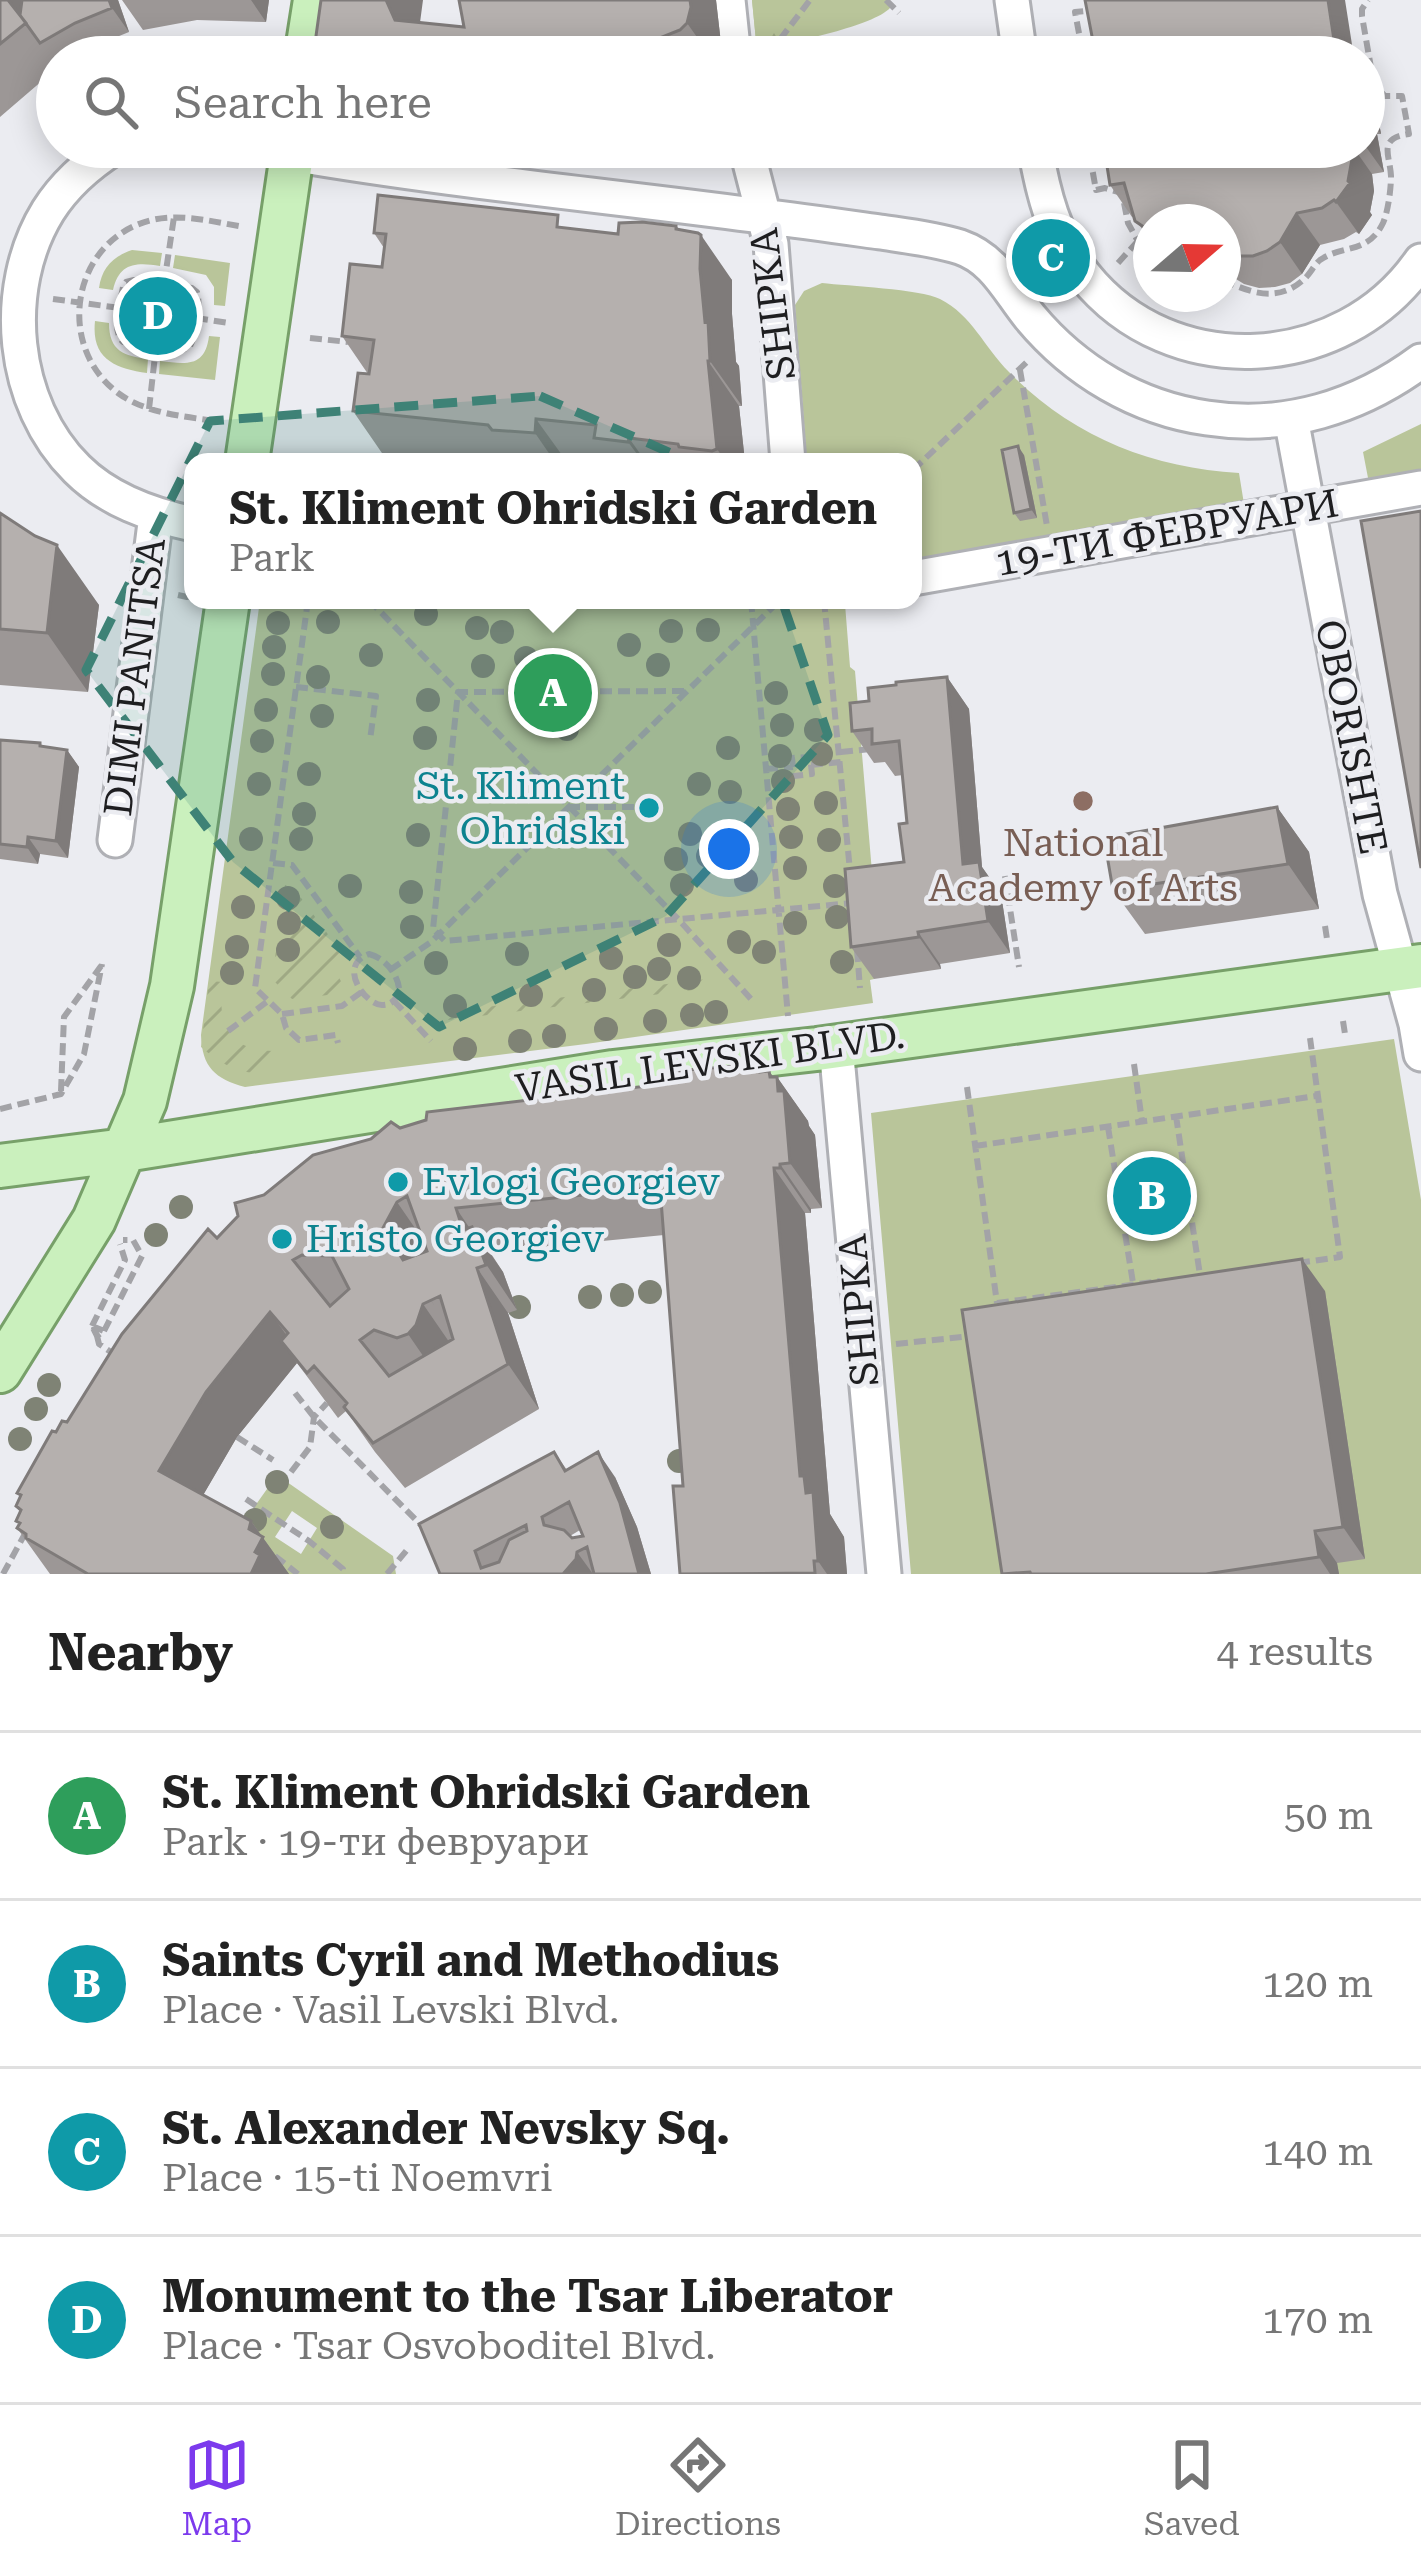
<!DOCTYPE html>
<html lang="en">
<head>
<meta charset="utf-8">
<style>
	body { margin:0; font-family:"Roboto Serif",serif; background:#f6f6f6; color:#222 }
	.compass { position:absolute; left:1133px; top:204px; width:108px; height:108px; border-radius:50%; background:#fff; box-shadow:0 6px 30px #0003; rotate:70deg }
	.you { position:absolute; left:729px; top:849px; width:42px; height:42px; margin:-30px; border:9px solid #fff; border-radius:50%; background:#1a73e8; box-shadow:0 0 0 18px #1a73e833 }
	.badge { display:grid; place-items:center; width:78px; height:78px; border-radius:50%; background:#7c3aed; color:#fff; font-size:39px; font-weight:700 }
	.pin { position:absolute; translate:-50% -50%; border:6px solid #fff; box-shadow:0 3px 12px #0006 }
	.popup { position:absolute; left:184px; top:453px; width:738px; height:156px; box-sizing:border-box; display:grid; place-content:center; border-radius:24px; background:#fff; filter:drop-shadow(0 3px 9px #0005); font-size:39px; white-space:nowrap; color:#767676 }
	.popup b { font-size:45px; color:#222 }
	.popup::after { content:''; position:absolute; left:50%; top:100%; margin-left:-24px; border:24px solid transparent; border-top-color:#fff }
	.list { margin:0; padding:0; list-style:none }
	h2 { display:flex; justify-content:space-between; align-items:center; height:156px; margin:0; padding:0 48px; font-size:51px }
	h2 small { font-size:39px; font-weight:400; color:#767676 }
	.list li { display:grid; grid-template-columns:78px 1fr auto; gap:36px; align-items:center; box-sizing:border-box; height:168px; padding:0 48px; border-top:3px solid #e0e0e0 }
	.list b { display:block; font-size:45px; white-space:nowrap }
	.list p { margin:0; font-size:39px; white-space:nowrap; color:#767676 }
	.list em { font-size:39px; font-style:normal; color:#767676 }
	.icon { flex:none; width:66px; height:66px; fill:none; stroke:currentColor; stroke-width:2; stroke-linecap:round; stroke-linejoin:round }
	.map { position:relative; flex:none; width:1421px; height:1574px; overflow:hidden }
	.search { position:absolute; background:#fff; box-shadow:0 6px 30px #0003; left:36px; right:36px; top:36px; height:132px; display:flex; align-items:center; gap:30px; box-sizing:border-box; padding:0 42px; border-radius:66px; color:#767676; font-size:45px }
	.sheet { height:828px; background:#fff }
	nav { display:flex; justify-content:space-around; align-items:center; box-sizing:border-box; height:168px; border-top:3px solid #e0e0e0; background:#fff; font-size:33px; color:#767676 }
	nav a { display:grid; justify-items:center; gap:6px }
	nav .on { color:#7c3aed }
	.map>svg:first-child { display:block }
</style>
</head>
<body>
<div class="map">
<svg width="1421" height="1574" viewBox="0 0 1421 1574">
	<defs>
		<pattern id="forest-firs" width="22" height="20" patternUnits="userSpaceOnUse" patternTransform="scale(3)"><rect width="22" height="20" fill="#b9c59a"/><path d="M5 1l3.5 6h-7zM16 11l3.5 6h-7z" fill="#9fa984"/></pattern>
		<pattern id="garden-furrows" width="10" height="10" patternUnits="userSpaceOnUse" patternTransform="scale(3)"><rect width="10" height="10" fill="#b9c59a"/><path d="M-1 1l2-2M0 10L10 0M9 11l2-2" fill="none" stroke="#9fa984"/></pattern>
	</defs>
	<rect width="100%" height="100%" fill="#ebecf1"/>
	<path fill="#b9c59a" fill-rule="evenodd" d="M752 0H890V8C872 27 787 43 757 51Z
		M132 250 162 253 160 266C136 262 119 263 113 290L99 288C102 268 112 257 132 250Z
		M175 255 230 263 225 306 214 305V287L206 275 173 268Z
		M822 283C848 286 920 289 940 299 972 315 984 347 1009 372 1071 436 1151 468 1239 473L1249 535 913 592V462H807L795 305 804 291Z
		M95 321 109 323C109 351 124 356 148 359L147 373C115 368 91 359 95 321Z
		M209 336 220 337 215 380 159 374 160 361C186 364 205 368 209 336Z
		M1421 424V474L1369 483 1363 452Z
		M260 600 293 603 294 600H866L845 604 850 667 855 671 873 884 874 979 870 980 873 1003 586 1044 245 1087C215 1079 202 1067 201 1035Z
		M1394 1039 1421 1200V1574H911L871 1113Z
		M277 1475 393 1556 396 1574H281L232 1538ZM292 1511 317 1528 301 1554 275 1537Z"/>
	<path fill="url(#forest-firs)" d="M752 0H806L769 48 757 51Z"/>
	<path fill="url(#garden-furrows)" d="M285 885 293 887 344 956C335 969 336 976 346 988L337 994 292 999 272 979Z
		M714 978 710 988 431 1022 424 1015Z
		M209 981 223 982C216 1024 230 1052 276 1051L275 1071C245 1078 223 1066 201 1047Z"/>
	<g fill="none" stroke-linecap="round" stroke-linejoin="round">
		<g stroke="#afb0b5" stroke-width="39">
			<path id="minor" d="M728 0 734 57
				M1012 0 1020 57
				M115 147C88 164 65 184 48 211 0 289 11 404 77 469 108 500 150 515 193 524
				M746 147 771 244 788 462
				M1035 147C1043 194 1054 237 1084 275 1171 384 1343 374 1421 261
				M292 154C445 180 600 195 753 215 795 220 837 226 880 232 907 236 934 239 960 247 995 259 1008 290 1030 317 1075 371 1137 408 1207 418 1285 430 1359 407 1421 361
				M1291 418 1380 894 1416 1024 1421 1054
				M913 578 1421 488
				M115 840 156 515
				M836 1046 884 1574"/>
		</g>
		<g stroke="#77a069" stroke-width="48">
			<path id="major" d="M306 57 315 0
				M247 462 293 147
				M0 1166 125 1150 613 1072 817 1049 1421 966
				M0 1371 94 1220 145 1101 172 986 228 600"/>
		</g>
		<path stroke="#a3a3a7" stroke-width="6" stroke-dasharray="12 6" stroke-linecap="butt" d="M886 0 899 13
			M1096 0 1094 5 1085 11 1075 12 1082 49 1088 50 1096 57
			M772 55 775 46 810 0
			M1103 147 1089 151 1096 190 1105 188 1118 192
			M1124 203 1128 223 1151 265
			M1118 263 1137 242
			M134 280 192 288 197 292C201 307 197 334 189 348L181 350 123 342C111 330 120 303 123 287L126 282Z
			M1223 280C1249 292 1276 303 1302 281 1309 276 1314 265 1320 260 1344 244 1368 254 1383 223 1388 212 1391 189 1391 176 1390 155 1377 138 1409 134L1402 96H1385L1374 85 1362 16V9L1368 0
			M164 284 174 217
			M53 299 120 308
			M196 318 229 323
			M310 338 348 342
			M1020 370 1047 526
			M149 409 156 347
			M214 421C182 416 145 413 118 393 54 345 72 239 152 220 182 213 214 222 244 227
			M913 470 1028 361
			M178 595 187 597 193 555
			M308 600 255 988 282 1014 286 1028 299 1040 336 1035 338 1043
			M369 600 678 919 751 999
			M751 600 788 1016
			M824 600 850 871
			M296 687 376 696 370 740
			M684 691 458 692 433 929 445 941 852 903
			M841 752 870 749
			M811 765 812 774 794 776 792 758 811 757V765L841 762
			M766 769 793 767
			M568 807H641
			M273 863 292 865 360 957
			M1005 876 1019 967
			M1325 926 1327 939
			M857 950 860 988
			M369 954C386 958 401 978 399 994 394 1000 392 1005 382 1005 366 1005 336 966 369 954Z
			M390 970 431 942 779 601
			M394 1001 431 1041
			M282 1014 342 1006 363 991
			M1343 1021 1345 1034
			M228 1031 268 1001
			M1134 1064 1142 1121
			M967 1087 997 1303
			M61 1091 64 1017 101 966
			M0 1109 61 1094 84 1054 102 964
			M1176 1116 1200 1275
			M1108 1127 1133 1283
			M975 1146 1316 1096
			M1298 1263 1340 1257 1310 1038
			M997 1303 1160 1281
			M92 1326 125 1260 120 1244
			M92 1326 104 1331 97 1336Z
			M104 1331 142 1256 133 1240H123
			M97 1336 99 1344 114 1354
			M896 1344 971 1336
			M295 1393 314 1417 424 1528
			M237 1437 273 1460
			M291 1472 310 1447 314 1417 327 1403
			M246 1499 309 1541 343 1569V1574
			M275 1556 298 1574
			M3 1574 27 1530
			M387 1574 407 1550"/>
		<use href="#minor" stroke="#fff" stroke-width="33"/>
		<use href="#major" stroke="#caf0bd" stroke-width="42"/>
	</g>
	<g fill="#7f8375">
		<circle cx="426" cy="614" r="12"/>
		<circle cx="328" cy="622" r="12"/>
		<circle cx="278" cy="623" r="12"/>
		<circle cx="477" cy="628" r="12"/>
		<circle cx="708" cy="630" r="12"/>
		<circle cx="671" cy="631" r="12"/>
		<circle cx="502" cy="632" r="12"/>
		<circle cx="629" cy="645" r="12"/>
		<circle cx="274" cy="647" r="12"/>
		<circle cx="371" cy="655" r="12"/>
		<circle cx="526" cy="658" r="12"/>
		<circle cx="658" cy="665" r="12"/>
		<circle cx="483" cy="666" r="12"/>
		<circle cx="273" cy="674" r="12"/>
		<circle cx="318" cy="677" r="12"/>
		<circle cx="776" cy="693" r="12"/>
		<circle cx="428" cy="700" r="12"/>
		<circle cx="266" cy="710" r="12"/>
		<circle cx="322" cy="716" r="12"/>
		<circle cx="782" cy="725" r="12"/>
		<circle cx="567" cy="729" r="12"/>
		<circle cx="816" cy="730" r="12"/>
		<circle cx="425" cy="738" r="12"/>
		<circle cx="262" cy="741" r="12"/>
		<circle cx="728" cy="748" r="12"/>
		<circle cx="821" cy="754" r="12"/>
		<circle cx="780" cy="756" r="12"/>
		<circle cx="309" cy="774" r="12"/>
		<circle cx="783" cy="781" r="12"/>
		<circle cx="259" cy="784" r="12"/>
		<circle cx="699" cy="784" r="12"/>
		<circle cx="730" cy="792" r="12"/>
		<circle cx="826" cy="803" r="12"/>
		<circle cx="788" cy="809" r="12"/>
		<circle cx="304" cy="814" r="12"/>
		<circle cx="690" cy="834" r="12"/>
		<circle cx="731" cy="834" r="12"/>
		<circle cx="418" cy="835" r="12"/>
		<circle cx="791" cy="837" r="12"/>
		<circle cx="251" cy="839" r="12"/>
		<circle cx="301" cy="839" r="12"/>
		<circle cx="829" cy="840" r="12"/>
		<circle cx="708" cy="856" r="12"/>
		<circle cx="676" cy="859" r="12"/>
		<circle cx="795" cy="868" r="12"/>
		<circle cx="746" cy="880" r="12"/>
		<circle cx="682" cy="885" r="12"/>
		<circle cx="350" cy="886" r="12"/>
		<circle cx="835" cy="886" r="12"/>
		<circle cx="411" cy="892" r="12"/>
		<circle cx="288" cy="898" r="12"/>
		<circle cx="243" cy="907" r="12"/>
		<circle cx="837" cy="917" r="12"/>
		<circle cx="289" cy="923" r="12"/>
		<circle cx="795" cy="923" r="12"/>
		<circle cx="412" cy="927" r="12"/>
		<circle cx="739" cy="942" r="12"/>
		<circle cx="669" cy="945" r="12"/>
		<circle cx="237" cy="947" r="12"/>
		<circle cx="288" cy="950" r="12"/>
		<circle cx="764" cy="952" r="12"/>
		<circle cx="517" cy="954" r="12"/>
		<circle cx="611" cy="958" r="12"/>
		<circle cx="842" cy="962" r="12"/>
		<circle cx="436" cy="963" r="12"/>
		<circle cx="659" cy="969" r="12"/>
		<circle cx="232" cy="973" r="12"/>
		<circle cx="635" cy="977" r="12"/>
		<circle cx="689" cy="978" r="12"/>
		<circle cx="594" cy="990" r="12"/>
		<circle cx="531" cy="995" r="12"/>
		<circle cx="455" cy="1006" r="12"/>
		<circle cx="716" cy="1012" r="12"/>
		<circle cx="692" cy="1015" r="12"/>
		<circle cx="655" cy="1021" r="12"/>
		<circle cx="606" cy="1029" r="12"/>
		<circle cx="554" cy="1036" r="12"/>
		<circle cx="520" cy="1041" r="12"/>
		<circle cx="465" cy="1049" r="12"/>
		<circle cx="181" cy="1207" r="12"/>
		<circle cx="156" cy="1235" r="12"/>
		<circle cx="650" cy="1292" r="12"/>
		<circle cx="622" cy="1295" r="12"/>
		<circle cx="590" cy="1297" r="12"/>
		<circle cx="519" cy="1307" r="12"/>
		<circle cx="49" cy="1385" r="12"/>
		<circle cx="36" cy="1409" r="12"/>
		<circle cx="20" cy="1439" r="12"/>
		<circle cx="679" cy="1461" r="12"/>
		<circle cx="277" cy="1482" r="12"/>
		<circle cx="255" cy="1520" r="12"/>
		<circle cx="332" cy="1527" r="12"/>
	</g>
	<path fill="#9c9796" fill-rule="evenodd" d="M0 0H118L129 32 92 47 75 57H57V68L0 117Z
		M122 0H269L266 22 197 20 143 30Z
		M716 0 722 52 721 57H315L420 23 464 27Z
		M1364 67 1371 99 1376 107 1381 134H1377L1384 172 1372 174 1374 191 1370 212 1372 215 1359 234 1356 232 1344 239 1320 245 1302 274 1290 283 1275 287 1259 288 1244 284 1231 276 1223 267V222H1151V243L1134 216 1132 217 1110 185 1105 155 1100 147H1364Z
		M676 226 732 280V314L736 362 739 366 742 406H739L745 462H444L384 456 353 411 368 374 342 336 382 267 384 248 374 233 568 228 618 234Z
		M1024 455 1037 518 1020 521 1014 513Z
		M0 513 99 605 88 692 0 685Z
		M947 677 969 709 982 867 1001 894 1010 953 940 964 941 969 874 979 851 947 904 862 907 823 903 775 895 776 885 762 874 763 852 731 869 701 896 685Z
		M0 740 40 743 43 747 67 750 79 767 68 858 40 854 38 864 0 859Z
		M1277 807 1309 852 1319 909 1145 934 1113 890Z
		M748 1065 750 1067 777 1077 808 1121 809 1126 815 1135 822 1208 811 1209V1213H805L830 1514 844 1537 847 1574H680L683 1486 664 1235 490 1252 503 1272 517 1310 508 1313 539 1409 405 1488 375 1452 349 1415 346 1411 338 1418 297 1363 237 1437 203 1495 251 1521 289 1574H50L17 1528 19 1524 16 1521 20 1512 16 1506 20 1497 17 1493 56 1432 67 1422 217 1238 264 1195 371 1139 400 1128 664 1084Z
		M1325 1291 1365 1559 1337 1563 1339 1574H1002Z
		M554 1452 567 1470 615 1477 637 1527 651 1574H440ZM580 1530 583 1536 572 1538 570 1536Z"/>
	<path fill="#7f7b7a" d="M3 0H24L26 23Z
		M109 0H118L129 32 112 8Z
		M251 0H269L266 22Z
		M386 0H423L417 45 395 20Z
		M690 0H716L722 52 721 57H711L687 23Z
		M1328 0H1345L1353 51 1357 57H1346L1334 40Z
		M1364 67 1371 99 1376 107 1381 134 1364 110Z
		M1364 116 1377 134 1384 172 1364 144Z
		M1350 147H1353L1372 174 1374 191 1370 212 1372 215 1359 234 1336 202 1348 181Z
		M1297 213 1320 245 1302 274 1280 242Z
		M676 226 700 261 701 235 732 280V314L736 362 739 366 742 406 710 361Z
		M708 361 739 406 745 462H726L717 449Z
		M536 419 567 462H555L535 433Z
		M629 438 646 462H643L628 442Z
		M1018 446 1024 455 1037 518 1031 509Z
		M57 545 99 605 88 692 47 633Z
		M947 677 969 709 982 867 1001 894 1010 953 988 921 963 864Z
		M67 750 79 767 68 858 56 841Z
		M1277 807 1309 852 1319 909 1288 864Z
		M28 837 40 854 38 864 27 847Z
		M918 932 940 964 941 969 919 937Z
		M760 1066 785 1102 770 1077 769 1071 778 1083 777 1077 808 1121 809 1126 815 1135 822 1208 790 1163Z
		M780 1164 811 1209V1213L780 1168Z
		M774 1168 805 1213 830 1514 844 1537 847 1574H827L818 1561 800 1476Z
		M397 1202 428 1247 414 1273 434 1305 383 1228Z
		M456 1208 475 1236 472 1227 503 1272 517 1310 463 1230Z
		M1302 1259 1325 1291 1365 1559 1343 1527Z
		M477 1268 508 1313 539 1409 508 1364Z
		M423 1304 454 1349 439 1379 408 1334Z
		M270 1312 302 1357 281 1341 297 1363 237 1437 191 1516 159 1471 206 1392Z
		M598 1452 615 1477 637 1527 651 1574H639Z
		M251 1521 289 1574H251L255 1552 249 1529Z
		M1315 1531 1337 1563 1339 1574H1330L1319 1557Z
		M577 1552 593 1574H563Z"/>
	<path fill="#b5b0ae" stroke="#7f7b7a" stroke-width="3" fill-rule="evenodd" d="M0 0H8L26 23 0 44Z
		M22 0H109L112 8 75 23 40 43 20 15Z
		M321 0H386L395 20 464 27 459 0H690L691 7 687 23 680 30 612 57H315V43Z
		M1085 0H1328L1334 40 1343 38 1347 57H1096Z
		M1100 147H1350L1352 159 1348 181 1350 183 1336 202 1334 200 1322 208 1297 213 1280 242 1267 251 1253 256H1236L1223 252V222H1151V232L1135 221 1124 183 1110 185 1104 147Z
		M378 195 558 215 557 227 618 234 619 223 642 222 676 226V229L698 233 701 235 700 269 705 322 708 321 710 361H708L717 449 712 451 679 447 678 444 629 438 628 442 594 438 596 425 536 419 535 433 492 430 488 425 353 411 358 373 369 374 374 340 342 336 350 264 382 267 386 234 374 233Z
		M1018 446 1031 509 1014 513 1002 450Z
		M1421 511V868L1361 521Z
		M0 513 35 536 57 545 47 633 0 629Z
		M947 677 963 864 979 862 988 921 918 932 919 937 851 947 845 869 904 862 899 824 907 823 899 741 872 744V729L852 731 850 703 869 701 868 688 896 685V682Z
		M0 740 40 743V746L67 750 56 841 28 837 27 847 0 844Z
		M1277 807 1288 864 1113 890 1104 838Z
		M748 1065V1067L760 1066V1072L769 1071 770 1077H777L778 1091H784L790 1163 780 1164V1168H774L800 1476H804L806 1493 813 1492 818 1561H814L815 1573 680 1574 673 1486H683L660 1187 456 1208 463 1230 472 1227 486 1265 477 1268 508 1364 373 1443 344 1407 347 1403 314 1366 307 1373 281 1341 288 1333 270 1312 206 1392 159 1471 251 1521 249 1529 263 1537 255 1552 260 1555 251 1574H88L26 1538V1534L17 1528 20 1523 16 1521 21 1510 16 1506 21 1495 17 1493 52 1431 56 1432 62 1421 67 1422 122 1334 208 1229 217 1238 238 1216 235 1203 264 1195 313 1155 371 1139 391 1122 400 1128 426 1120 427 1112 664 1084 663 1076 675 1075 674 1071ZM407 1196 427 1251 403 1260 383 1228 397 1202ZM302 1255 332 1256 349 1289 330 1306 293 1260ZM440 1296 453 1339 389 1376 360 1340 374 1330 397 1338 408 1334 416 1325 423 1304Z
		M1302 1259 1343 1527 1315 1531 1319 1557 1206 1574H1031L1030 1572 1002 1574 962 1310Z
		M554 1452 565 1471 598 1452 620 1503 639 1574H594L587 1547 577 1552 576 1559 563 1574H440L419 1524ZM569 1502 583 1536 572 1538 564 1530 544 1525 542 1517ZM526 1525 527 1531 509 1540 499 1562 481 1568 475 1551Z"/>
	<path fill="#3e8276" fill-opacity="0.2" stroke="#3e8276" stroke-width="9" stroke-dasharray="24 15" stroke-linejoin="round" d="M540 396 742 484 828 735 666 916 439 1027 233 862 86 670 210 421Z"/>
	<circle fill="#8d6e63" stroke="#ebecf1" stroke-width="4.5" cx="1083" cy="801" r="12"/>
	<g fill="#0f9aa8" stroke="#ebecf1" stroke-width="4.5">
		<circle cx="649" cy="808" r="12"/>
		<circle cx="398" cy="1182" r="12"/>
		<circle cx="282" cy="1239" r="12"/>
	</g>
	<g text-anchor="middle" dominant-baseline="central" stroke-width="9" stroke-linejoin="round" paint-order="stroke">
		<g font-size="39" fill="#1e1e20" stroke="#ebecf1">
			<text transform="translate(773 304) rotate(-97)">SHIPKA</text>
			<text transform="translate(1167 533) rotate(-10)">19-ТИ ФЕВРУАРИ</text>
			<text transform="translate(135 677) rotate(-83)">DIMI PANITSA</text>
			<text transform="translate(1351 737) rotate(79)">OBORISHTE</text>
			<text transform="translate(710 1062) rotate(-8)">VASIL LEVSKI BLVD.</text>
			<text transform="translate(859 1310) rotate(-95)">SHIPKA</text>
		</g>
		<g font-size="39" fill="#0d838f" stroke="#ebecf1" text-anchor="start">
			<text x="625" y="786" text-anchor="end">St. Kliment<tspan x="625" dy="45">Ohridski</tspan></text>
			<text x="422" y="1182">Evlogi Georgiev</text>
			<text x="306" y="1239">Hristo Georgiev</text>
		</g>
		<g font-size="39" fill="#785e54" stroke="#ebecf1">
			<text x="1083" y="843">National<tspan x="1083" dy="45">Academy of Arts</tspan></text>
		</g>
	</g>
</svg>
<svg class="compass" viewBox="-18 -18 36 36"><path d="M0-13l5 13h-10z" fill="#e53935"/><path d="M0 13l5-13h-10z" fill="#767676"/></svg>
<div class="you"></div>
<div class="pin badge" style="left:553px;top:693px;background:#2e9e5b">A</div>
<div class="popup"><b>St. Kliment Ohridski Garden</b>Park</div>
<div class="pin badge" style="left:1152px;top:1196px;background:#0f9aa8">B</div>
<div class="pin badge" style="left:1051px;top:258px;background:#0f9aa8">C</div>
<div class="pin badge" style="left:158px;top:316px;background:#0f9aa8">D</div>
<div class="search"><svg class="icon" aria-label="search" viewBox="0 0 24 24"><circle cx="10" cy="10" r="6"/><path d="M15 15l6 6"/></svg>Search here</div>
</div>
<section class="sheet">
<h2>Nearby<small>4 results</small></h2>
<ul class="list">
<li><span class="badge" style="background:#2e9e5b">A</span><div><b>St. Kliment Ohridski Garden</b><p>Park · 19-ти февруари</p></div><em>50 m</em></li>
<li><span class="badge" style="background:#0f9aa8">B</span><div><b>Saints Cyril and Methodius</b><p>Place · Vasil Levski Blvd.</p></div><em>120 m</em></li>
<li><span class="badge" style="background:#0f9aa8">C</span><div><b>St. Alexander Nevsky Sq.</b><p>Place · 15-ti Noemvri</p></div><em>140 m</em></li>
<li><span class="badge" style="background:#0f9aa8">D</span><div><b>Monument to the Tsar Liberator</b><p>Place · Tsar Osvoboditel Blvd.</p></div><em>170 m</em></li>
</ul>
</section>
<nav>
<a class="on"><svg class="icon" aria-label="map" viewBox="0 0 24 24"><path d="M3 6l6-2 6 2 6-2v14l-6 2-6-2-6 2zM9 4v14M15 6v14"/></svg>Map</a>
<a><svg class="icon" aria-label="directions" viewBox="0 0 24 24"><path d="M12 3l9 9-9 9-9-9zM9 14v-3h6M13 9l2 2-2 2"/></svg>Directions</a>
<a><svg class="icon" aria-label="saved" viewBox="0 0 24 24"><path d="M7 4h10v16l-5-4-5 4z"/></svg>Saved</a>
</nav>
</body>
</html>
